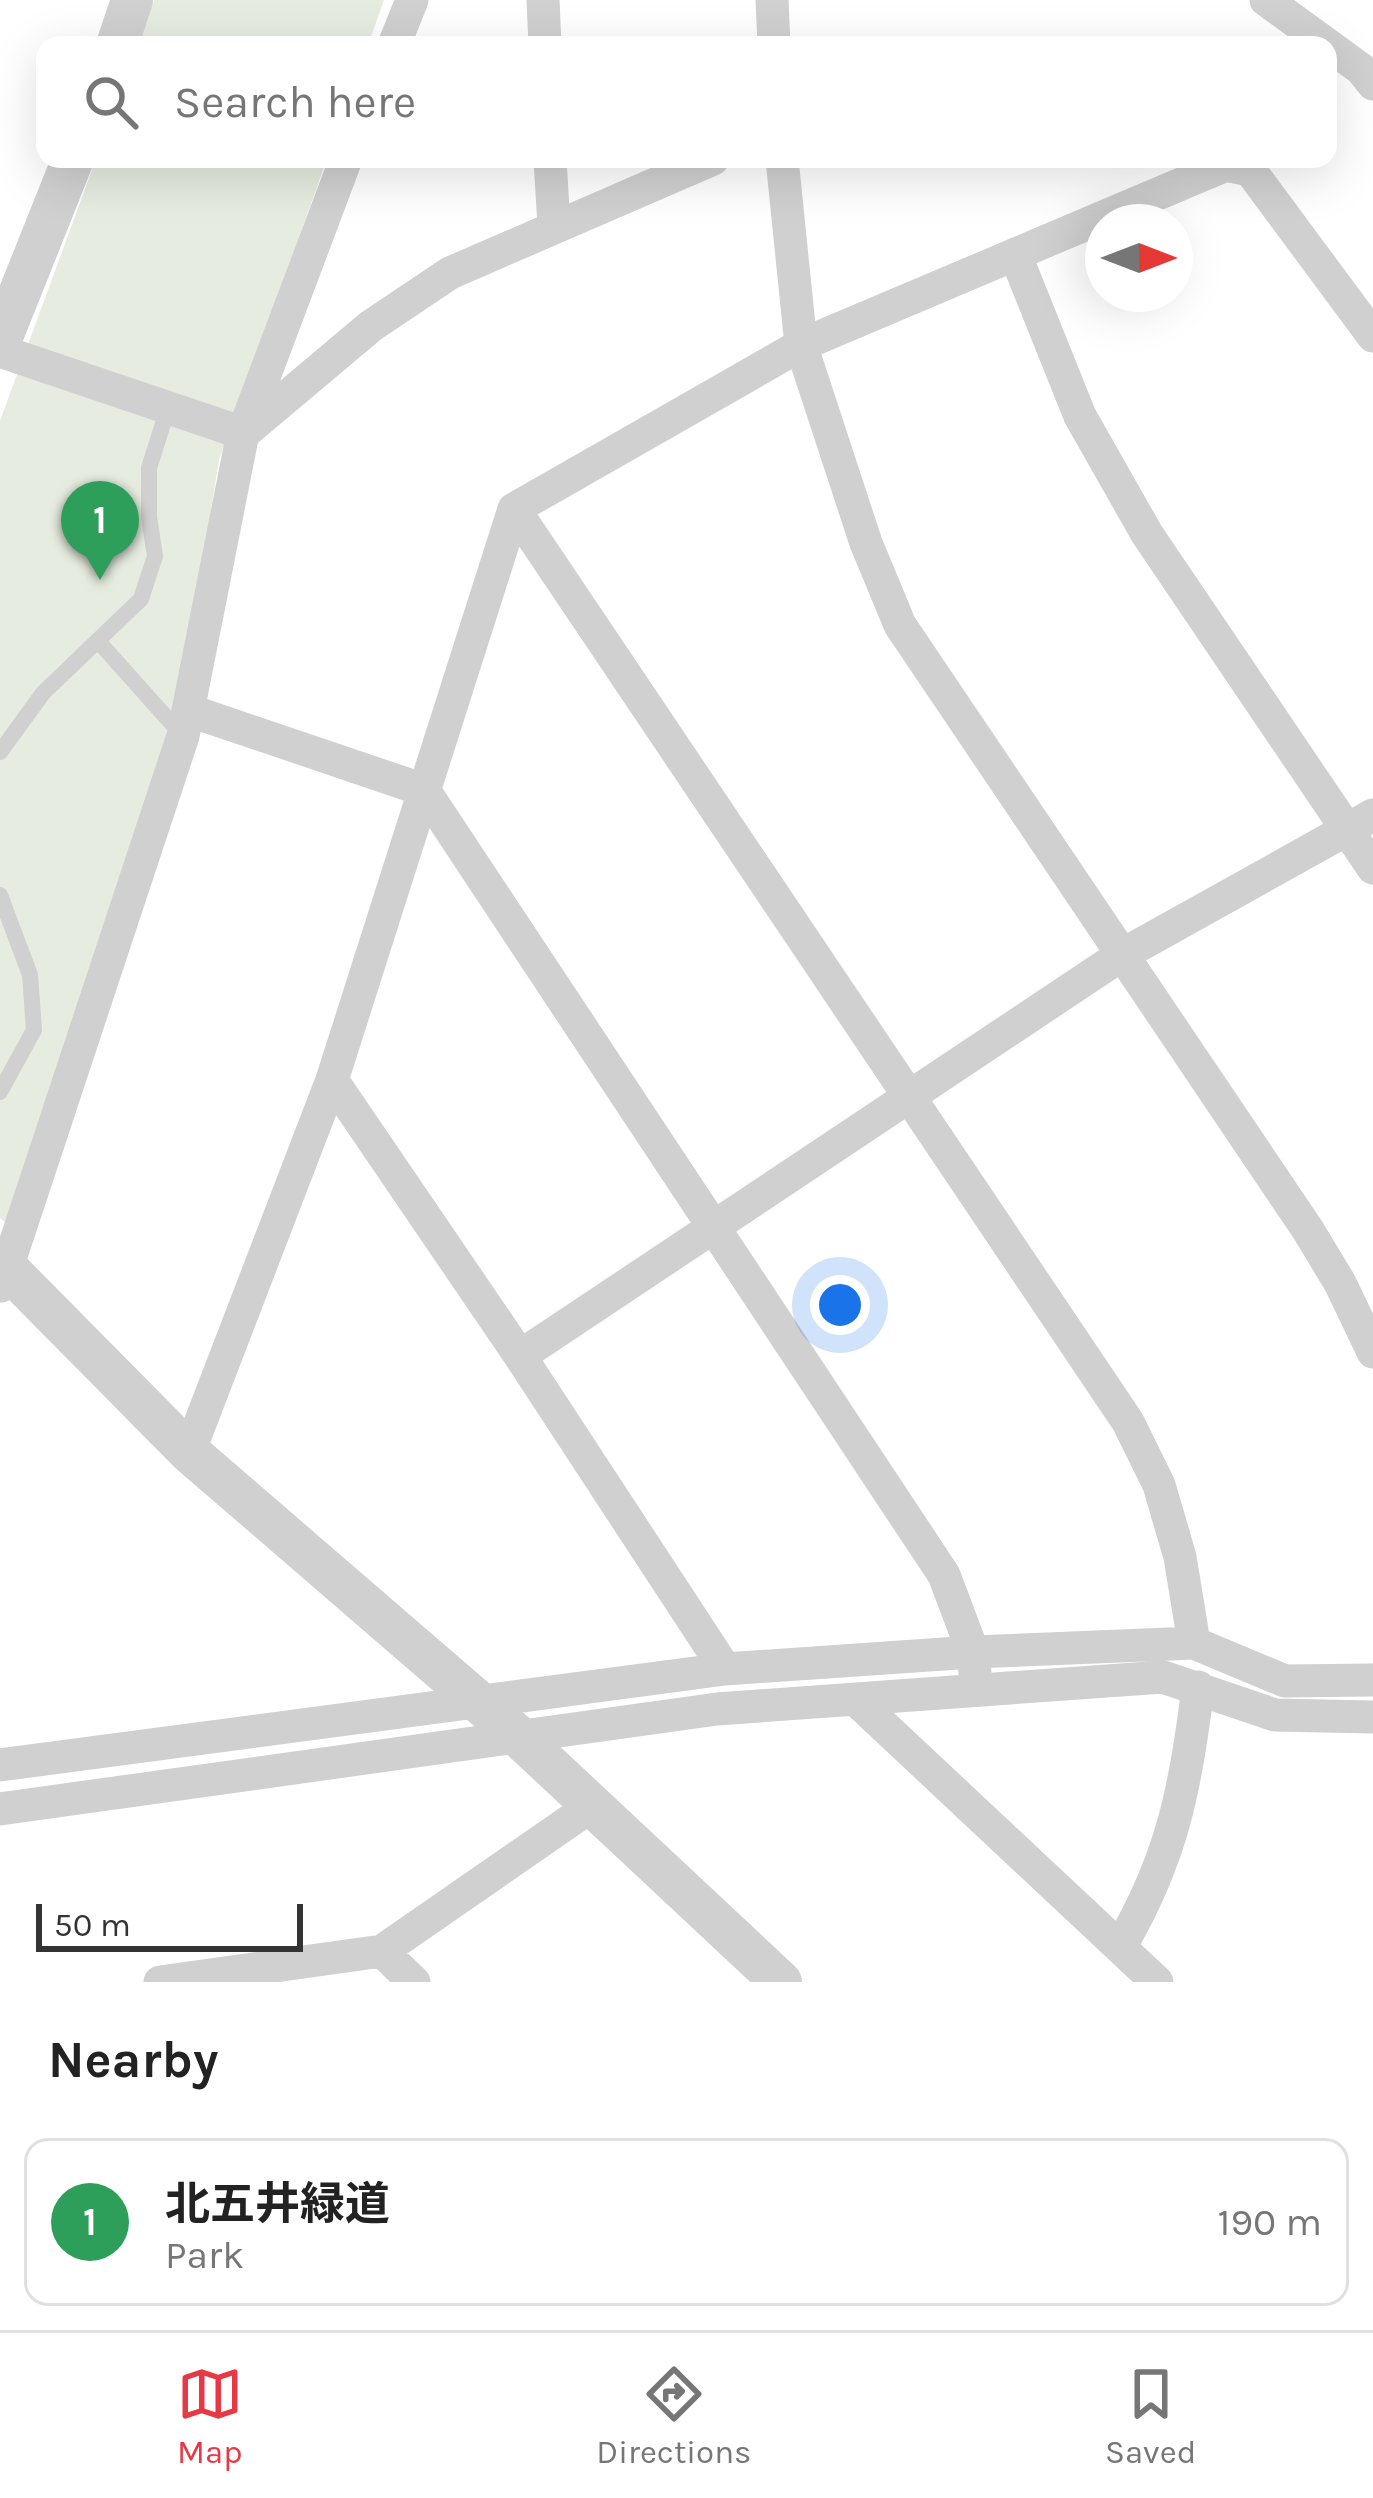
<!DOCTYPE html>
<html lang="en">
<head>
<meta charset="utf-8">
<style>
	body { margin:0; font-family:Karla,"Noto Sans JP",sans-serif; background:#f6f6f6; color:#222 }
	.compass { position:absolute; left:1085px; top:204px; width:108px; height:108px; border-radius:50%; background:#fff; box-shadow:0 12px 48px #0002; rotate:90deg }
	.scale { position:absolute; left:36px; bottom:30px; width:267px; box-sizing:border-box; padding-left:12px; border:6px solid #333; border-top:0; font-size:33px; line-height:42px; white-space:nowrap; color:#333; -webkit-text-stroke:9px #fff; paint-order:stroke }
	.you { position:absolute; left:840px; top:1305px; width:42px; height:42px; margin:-30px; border:9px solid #fff; border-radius:50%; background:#1a73e8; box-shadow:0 0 0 18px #1a73e833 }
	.badge { display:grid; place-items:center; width:78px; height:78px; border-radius:50%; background:#e63946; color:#fff; font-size:39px; font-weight:700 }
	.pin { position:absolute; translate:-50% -99px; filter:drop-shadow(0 3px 6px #0008) }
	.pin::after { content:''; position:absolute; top:63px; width:42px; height:36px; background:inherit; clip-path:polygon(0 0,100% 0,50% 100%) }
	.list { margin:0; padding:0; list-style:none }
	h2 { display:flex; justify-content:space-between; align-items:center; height:156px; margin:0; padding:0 48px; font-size:51px }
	h2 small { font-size:39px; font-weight:400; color:#767676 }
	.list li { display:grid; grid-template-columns:78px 1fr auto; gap:36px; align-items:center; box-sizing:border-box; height:168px; margin:0 24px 24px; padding:0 24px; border:3px solid #e0e0e0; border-radius:24px }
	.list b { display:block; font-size:45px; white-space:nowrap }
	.list p { margin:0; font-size:39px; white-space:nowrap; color:#767676 }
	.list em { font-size:39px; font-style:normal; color:#767676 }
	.icon { flex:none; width:66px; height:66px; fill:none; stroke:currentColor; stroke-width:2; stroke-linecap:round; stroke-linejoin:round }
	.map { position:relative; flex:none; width:1373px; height:1982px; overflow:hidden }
	.search { position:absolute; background:#fff; box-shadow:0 12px 48px #0002; left:36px; right:36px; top:36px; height:132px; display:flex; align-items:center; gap:30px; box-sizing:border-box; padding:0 42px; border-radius:24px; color:#767676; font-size:45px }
	.sheet { height:348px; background:#fff }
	nav { display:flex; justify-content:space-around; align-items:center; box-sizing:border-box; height:168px; border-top:3px solid #e0e0e0; background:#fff; font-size:33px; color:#767676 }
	nav a { display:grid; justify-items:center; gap:6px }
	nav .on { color:#e63946 }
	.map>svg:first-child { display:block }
</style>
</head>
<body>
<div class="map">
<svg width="1373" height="1982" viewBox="0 0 1373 1982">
	<rect width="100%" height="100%" fill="#fff"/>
	<path fill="#e6ecdf" d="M154 0H384L368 45H138Z
		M96 159H327L219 460 180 701 7 1224 0 1218V421Z"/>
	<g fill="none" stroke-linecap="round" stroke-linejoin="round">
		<path stroke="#d0d0d0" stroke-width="16" d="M99 642 182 735
			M0 752 43 693 141 599 155 556 149 517V468L168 408
			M0 895 30 975 34 1030 0 1092"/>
		<path stroke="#d0d0d0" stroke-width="33" d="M543 0 545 45
			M772 0 774 45
			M1266 0 1328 45
			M394 45 412 0
			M1328 45 1361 69 1373 84
			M550 159 554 226
			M782 159 801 345 866 543 900 625 1308 1230 1340 1283 1373 1352
			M1015 254 1080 416 1147 534 1373 868
			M0 351 243 433
			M245 432 371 326 450 273 713 159
			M514 509 1128 1422 1159 1485 1180 1557 1194 1643
			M188 710 424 790 944 1575 973 1652 975 1673
			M332 1080 520 1356 725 1669
			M1 1286 183 736 243 433 346 159
			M520 1356 1120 956 1373 815
			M189 1452 332 1080 514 509 801 345 1226 165 1250 170 1373 336
			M856 1700 1157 1982
			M0 1765 725 1669 973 1652 1194 1643 1285 1681 1373 1680
			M0 1809 717 1709 1163 1677 1275 1715 1373 1717
			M1120 1947C1172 1859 1186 1787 1198 1687
			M382 1951 414 1982
			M160 1982 382 1951 590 1807"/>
		<path stroke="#d0d0d0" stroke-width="42" d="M117 45 132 0
			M0 342 73 159
			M0 1261 189 1452 518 1736 781 1982"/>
	</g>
</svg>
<svg class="compass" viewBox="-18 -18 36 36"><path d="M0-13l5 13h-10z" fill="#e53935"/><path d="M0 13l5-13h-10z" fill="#767676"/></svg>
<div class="scale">50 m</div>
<div class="you"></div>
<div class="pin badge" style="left:100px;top:580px;background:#2e9e5b">1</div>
<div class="search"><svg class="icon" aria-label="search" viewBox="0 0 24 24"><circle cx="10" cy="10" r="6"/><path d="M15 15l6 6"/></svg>Search here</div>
</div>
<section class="sheet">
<h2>Nearby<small></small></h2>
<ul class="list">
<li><span class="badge" style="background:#2e9e5b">1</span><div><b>北五井緑道</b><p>Park</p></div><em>190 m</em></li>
</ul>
</section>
<nav>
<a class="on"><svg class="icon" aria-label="map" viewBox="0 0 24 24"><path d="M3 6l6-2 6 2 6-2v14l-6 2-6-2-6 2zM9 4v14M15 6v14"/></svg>Map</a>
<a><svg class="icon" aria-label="directions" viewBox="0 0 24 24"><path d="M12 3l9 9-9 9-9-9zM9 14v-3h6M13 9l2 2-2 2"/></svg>Directions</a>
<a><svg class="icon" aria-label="saved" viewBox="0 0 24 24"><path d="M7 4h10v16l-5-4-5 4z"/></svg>Saved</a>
</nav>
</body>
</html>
